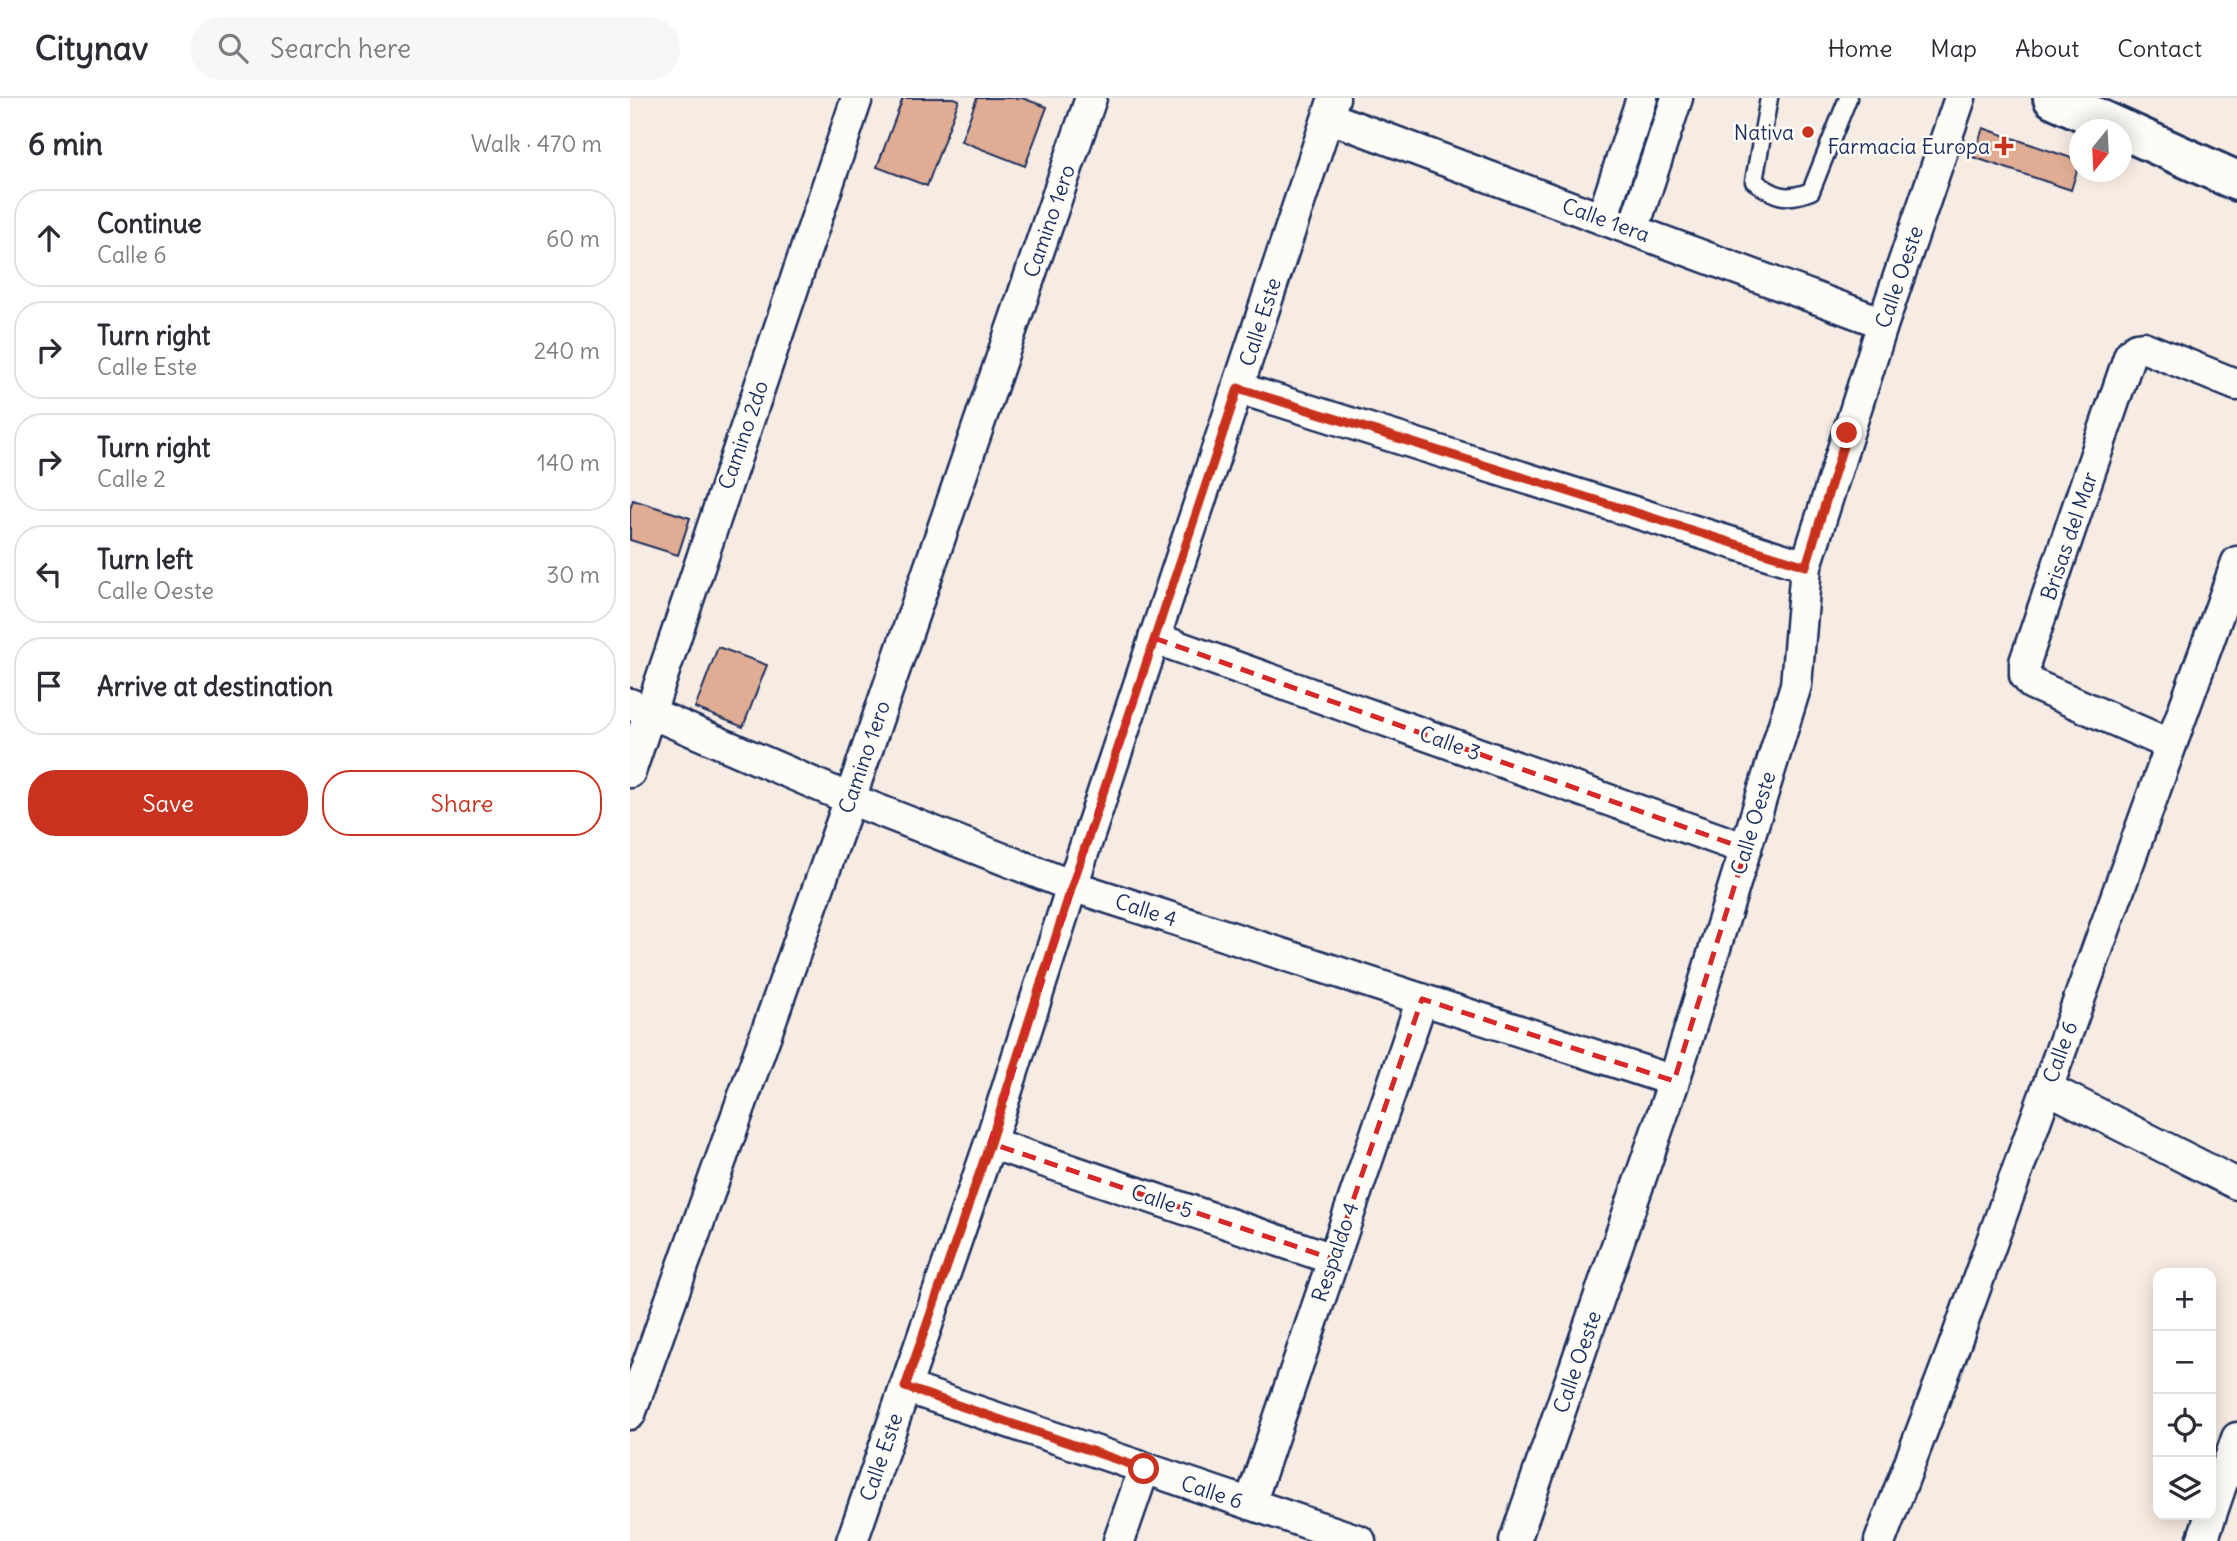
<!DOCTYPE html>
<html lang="en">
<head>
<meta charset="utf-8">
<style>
	body { margin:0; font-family:Delius,sans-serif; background:#f7f7f7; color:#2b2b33 }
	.controls { position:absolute; right:21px; bottom:21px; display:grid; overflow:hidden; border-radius:14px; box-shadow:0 4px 18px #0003 }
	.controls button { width:63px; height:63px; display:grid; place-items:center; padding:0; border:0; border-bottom:2px solid #e1e1e2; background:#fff; color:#2b2b33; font:35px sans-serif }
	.compass { position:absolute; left:1439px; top:21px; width:63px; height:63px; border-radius:50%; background:#fff; box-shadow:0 4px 18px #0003; rotate:198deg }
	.stop { position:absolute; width:21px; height:21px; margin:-16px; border:5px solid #c8321e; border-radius:50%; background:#fff }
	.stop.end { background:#c8321e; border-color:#fff; box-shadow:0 2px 7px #0008 }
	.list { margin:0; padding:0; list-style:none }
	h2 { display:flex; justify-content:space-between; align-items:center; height:91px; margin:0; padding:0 28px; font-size:30px }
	h2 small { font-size:23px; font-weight:400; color:#7c7c81 }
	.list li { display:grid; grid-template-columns:46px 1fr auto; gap:21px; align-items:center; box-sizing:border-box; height:98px; margin:0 14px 14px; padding:0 14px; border:2px solid #e1e1e2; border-radius:28px }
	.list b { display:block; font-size:26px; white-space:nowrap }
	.list p { margin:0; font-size:23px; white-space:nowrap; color:#7c7c81 }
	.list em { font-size:23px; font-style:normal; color:#7c7c81 }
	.actions { display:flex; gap:14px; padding:21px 28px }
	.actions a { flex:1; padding:16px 0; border:2px solid #c8321e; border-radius:28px; text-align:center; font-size:24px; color:#c8321e }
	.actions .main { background:#c8321e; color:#fff }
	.icon { flex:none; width:38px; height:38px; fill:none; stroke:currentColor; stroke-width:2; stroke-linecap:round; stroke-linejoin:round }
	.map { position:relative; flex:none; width:1607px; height:1443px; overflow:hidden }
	header { display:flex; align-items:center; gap:42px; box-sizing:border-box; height:98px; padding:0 35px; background:#fff; border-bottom:2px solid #e1e1e2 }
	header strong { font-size:33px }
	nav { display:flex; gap:38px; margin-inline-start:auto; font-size:24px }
	.search { width:490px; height:63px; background:#f7f7f7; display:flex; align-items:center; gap:18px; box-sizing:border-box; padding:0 24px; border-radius:38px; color:#7c7c81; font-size:26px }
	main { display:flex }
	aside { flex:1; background:#fff }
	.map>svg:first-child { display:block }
</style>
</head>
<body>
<header>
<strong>Citynav</strong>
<div class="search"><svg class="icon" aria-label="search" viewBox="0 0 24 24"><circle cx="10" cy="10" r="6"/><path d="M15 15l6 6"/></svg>Search here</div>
<nav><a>Home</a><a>Map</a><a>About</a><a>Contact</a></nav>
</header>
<main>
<aside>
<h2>6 min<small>Walk · 470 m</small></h2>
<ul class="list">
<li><svg class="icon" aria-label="ahead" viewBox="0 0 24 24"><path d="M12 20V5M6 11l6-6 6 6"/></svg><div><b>Continue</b><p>Calle 6</p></div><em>60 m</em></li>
<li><svg class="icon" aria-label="right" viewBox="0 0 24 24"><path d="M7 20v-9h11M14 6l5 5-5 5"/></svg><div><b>Turn right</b><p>Calle Este</p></div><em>240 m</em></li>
<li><svg class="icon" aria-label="right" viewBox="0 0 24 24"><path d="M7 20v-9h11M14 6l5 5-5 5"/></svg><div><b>Turn right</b><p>Calle 2</p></div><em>140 m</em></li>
<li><svg class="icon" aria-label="left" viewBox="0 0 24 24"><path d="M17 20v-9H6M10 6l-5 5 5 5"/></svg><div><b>Turn left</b><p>Calle Oeste</p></div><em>30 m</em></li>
<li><svg class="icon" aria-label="arrive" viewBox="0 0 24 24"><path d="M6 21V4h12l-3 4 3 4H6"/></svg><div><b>Arrive at destination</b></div></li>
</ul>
<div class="actions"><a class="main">Save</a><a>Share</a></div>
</aside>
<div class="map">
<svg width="1607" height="1443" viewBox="0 0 1607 1443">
	<rect width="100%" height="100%" fill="#f7ece3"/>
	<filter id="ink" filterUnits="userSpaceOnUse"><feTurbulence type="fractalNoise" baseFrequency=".0143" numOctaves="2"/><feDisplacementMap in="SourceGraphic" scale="14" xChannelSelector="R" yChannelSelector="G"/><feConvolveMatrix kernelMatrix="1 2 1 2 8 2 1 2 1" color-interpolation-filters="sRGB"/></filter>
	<g filter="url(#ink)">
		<path fill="#e0ad94" stroke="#1b2f5e" stroke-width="2" d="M273 0H324L329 2 297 88 247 69Z
			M347 0H392L417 9 395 68 331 43Z
			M1353 30 1450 63 1441 92 1343 59Z
			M3 402 60 420 48 457 0 442V411Z
			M88 549 137 567 113 629 65 610Z"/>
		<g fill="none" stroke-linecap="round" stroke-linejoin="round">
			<g stroke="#1b2f5e" stroke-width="21">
				<path id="lane" d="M1139 0 1124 83C1146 99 1156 103 1181 93L1218 0"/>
			</g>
			<g stroke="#1b2f5e" stroke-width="35">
				<path id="street" d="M698 19 1253 225
					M972 121 1012 0
					M1003 132 1047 0
					M608 290 1176 468
					M524 540 1116 751
					M0 606 220 701 442 788 1044 983
					M1541 647 1402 586 1395 577V564L1500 256 1506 250 1513 249 1607 287
					M0 674 227 0
					M1417 990 1607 1086
					M360 1045 703 1161
					M275 1289 730 1443
					M0 1316 220 701 461 0
					M620 1406 792 901
					M222 1443 360 1045 442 788 704 0
					M489 1443 514 1371
					M885 1443 1044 983 1166 587 1176 468 1253 225 1330 0
					M1250 1443 1322 1254 1607 464
					M1572 1443 1607 1340"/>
			</g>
			<g stroke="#1b2f5e" stroke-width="44">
				<path id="secondary" d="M1423 0 1607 83"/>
			</g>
			<use href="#lane" stroke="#fdfcf7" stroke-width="16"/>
			<use href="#street" stroke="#fdfcf7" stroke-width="30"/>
			<use href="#secondary" stroke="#fdfcf7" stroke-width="38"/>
		</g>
	</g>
	<g fill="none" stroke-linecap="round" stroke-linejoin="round" filter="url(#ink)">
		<path stroke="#c8321e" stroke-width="9" d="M514 1371 275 1289 360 1045 442 788 608 290 1176 468 1217 335"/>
	</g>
	<path fill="none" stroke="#d62828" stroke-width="5" stroke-dasharray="14 9" stroke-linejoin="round" d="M524 540 1116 751 1044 983 792 901 703 1161 360 1045Z"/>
	<g fill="#c8321e" stroke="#fdfcf7" stroke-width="2.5">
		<circle cx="1178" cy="34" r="7"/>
		<path d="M1370.5 37.5h7v7h7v7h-7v7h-7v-7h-7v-7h7z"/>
	</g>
	<g text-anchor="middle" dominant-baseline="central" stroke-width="5" stroke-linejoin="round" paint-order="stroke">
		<g font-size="21" fill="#1b2f5e" stroke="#fdfcf7" text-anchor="end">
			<text x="1164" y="34">Nativa</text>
			<text x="1360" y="48">Farmacia Europa</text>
		</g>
		<g font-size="21" fill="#1b2f5e" stroke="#fdfcf7">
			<text transform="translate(976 122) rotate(20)">Calle 1era</text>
			<text transform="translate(419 123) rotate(-71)">Camino 1ero</text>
			<text transform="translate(1269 179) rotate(-71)">Calle Oeste</text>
			<text transform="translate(630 224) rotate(-72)">Calle Este</text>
			<text transform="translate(113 337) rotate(-71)">Camino 2do</text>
			<text transform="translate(1439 438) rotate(-71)">Brisas del Mar</text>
			<text transform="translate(820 645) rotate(20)">Calle 3</text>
			<text transform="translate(234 659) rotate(-71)">Camino 1ero</text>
			<text transform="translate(1123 725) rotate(-73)">Calle Oeste</text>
			<text transform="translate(516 812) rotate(18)">Calle 4</text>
			<text transform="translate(1430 954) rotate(-70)">Calle 6</text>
			<text transform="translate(532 1103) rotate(19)">Calle 5</text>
			<text transform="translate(705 1154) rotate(-71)">Respaldo 4</text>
			<text transform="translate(947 1264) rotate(-71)">Calle Oeste</text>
			<text transform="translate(251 1359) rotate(-71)">Calle Este</text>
			<text transform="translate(582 1394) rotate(18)">Calle 6</text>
		</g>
	</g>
</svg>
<div class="controls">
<button>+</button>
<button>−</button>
<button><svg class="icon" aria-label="locate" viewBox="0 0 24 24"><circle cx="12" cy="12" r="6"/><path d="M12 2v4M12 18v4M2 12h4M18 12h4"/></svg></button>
<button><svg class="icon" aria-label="layers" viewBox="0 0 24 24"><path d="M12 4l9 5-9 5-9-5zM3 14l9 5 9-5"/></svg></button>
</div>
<svg class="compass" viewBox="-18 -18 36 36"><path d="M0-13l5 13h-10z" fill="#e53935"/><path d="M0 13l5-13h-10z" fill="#7c7c81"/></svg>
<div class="stop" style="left:514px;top:1371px"></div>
<div class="stop end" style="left:1217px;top:335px"></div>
</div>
</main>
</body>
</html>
